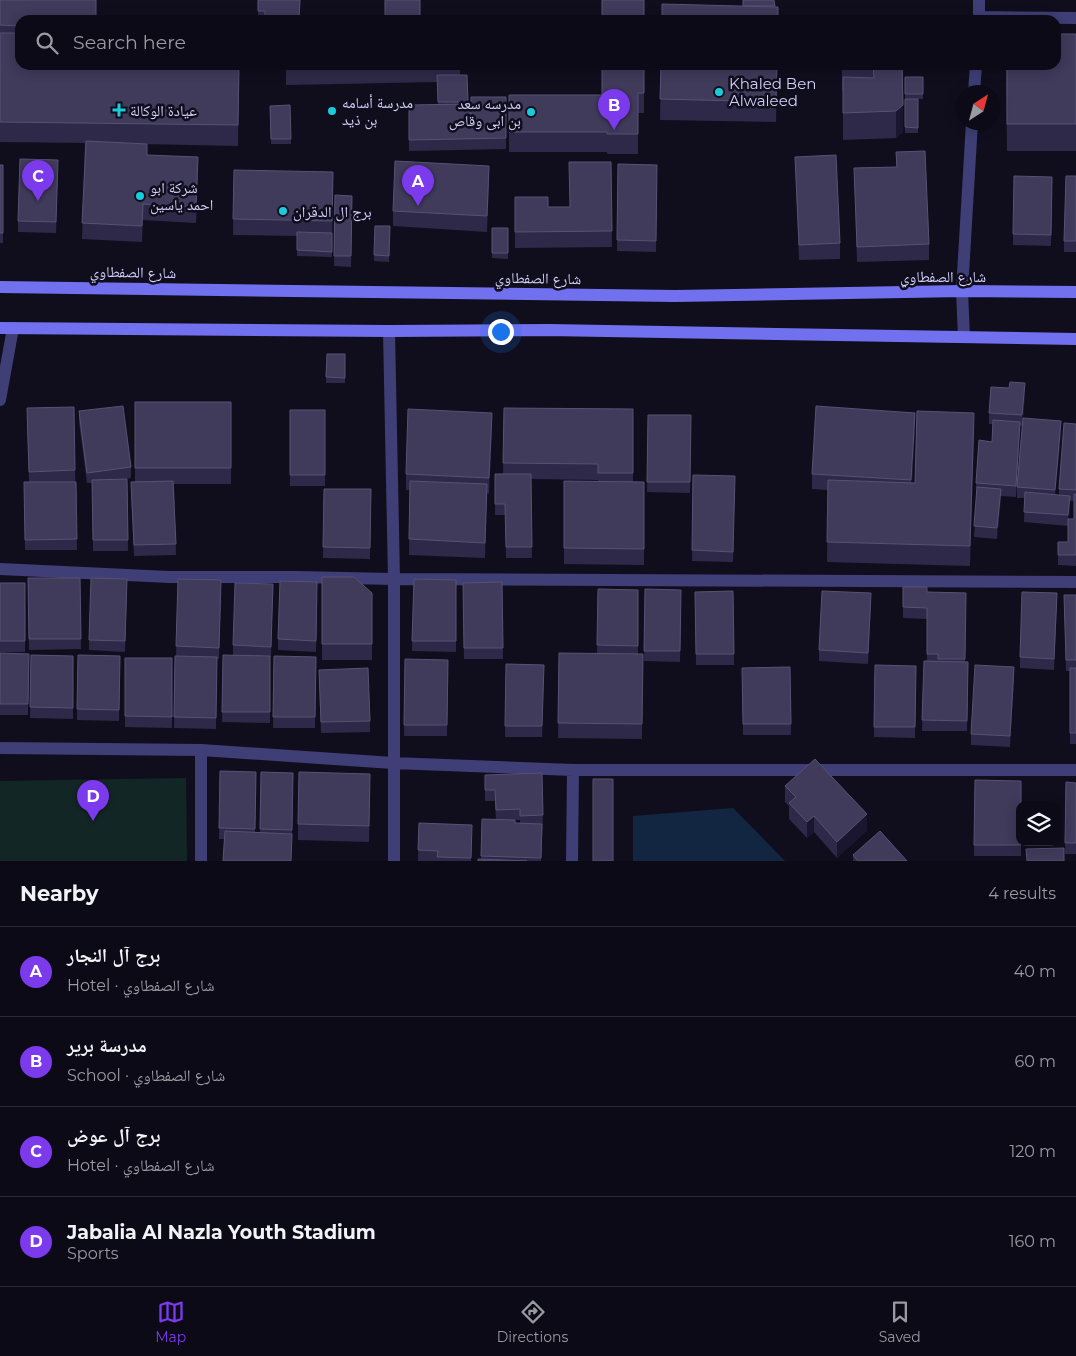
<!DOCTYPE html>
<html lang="en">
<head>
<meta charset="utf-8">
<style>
	body { margin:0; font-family:Montserrat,"Noto Naskh Arabic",sans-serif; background:#15131f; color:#f1f3f6 }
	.controls { position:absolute; right:15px; bottom:15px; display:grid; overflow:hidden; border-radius:10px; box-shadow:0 2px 12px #0003 }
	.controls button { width:45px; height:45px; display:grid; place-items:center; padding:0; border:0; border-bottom:1px solid #2c2b35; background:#0c0a16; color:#f1f3f6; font:25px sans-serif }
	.compass { position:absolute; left:956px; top:85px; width:45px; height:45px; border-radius:50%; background:#0c0a16; box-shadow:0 2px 12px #0003; rotate:36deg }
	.you { position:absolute; left:500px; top:331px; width:18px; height:18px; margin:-12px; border:4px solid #fff; border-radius:50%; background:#1a73e8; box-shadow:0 0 0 8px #1a73e833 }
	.badge { display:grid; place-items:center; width:32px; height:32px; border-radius:50%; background:#7c3aed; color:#fff; font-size:16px; font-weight:700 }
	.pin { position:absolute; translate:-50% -41px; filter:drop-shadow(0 1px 2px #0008) }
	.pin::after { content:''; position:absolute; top:26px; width:18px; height:15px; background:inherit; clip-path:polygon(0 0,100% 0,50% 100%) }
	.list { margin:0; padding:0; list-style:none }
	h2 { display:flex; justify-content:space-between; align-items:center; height:65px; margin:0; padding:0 20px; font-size:21px }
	h2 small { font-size:16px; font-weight:400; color:#9a9aa1 }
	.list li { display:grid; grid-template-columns:32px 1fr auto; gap:15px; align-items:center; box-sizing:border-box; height:90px; padding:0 20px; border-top:1px solid #2c2b35 }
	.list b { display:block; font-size:19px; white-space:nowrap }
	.list p { margin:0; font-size:16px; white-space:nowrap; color:#9a9aa1 }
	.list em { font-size:16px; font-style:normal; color:#9a9aa1 }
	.icon { flex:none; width:28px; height:28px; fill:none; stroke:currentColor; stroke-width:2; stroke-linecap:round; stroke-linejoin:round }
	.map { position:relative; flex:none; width:1076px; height:861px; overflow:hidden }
	.search { position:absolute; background:#0c0a16; box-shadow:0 2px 12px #0003; left:15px; right:15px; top:15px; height:55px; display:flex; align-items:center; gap:12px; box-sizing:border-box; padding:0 18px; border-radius:15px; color:#9a9aa1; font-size:19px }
	.sheet { height:425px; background:#0c0a16 }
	nav { display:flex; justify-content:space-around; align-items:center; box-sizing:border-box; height:70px; border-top:1px solid #2c2b35; background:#0c0a16; font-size:14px; color:#9a9aa1 }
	nav a { display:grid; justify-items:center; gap:2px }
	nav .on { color:#7c3aed }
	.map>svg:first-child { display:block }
</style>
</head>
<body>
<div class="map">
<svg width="1076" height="861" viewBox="0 0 1076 861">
	<rect width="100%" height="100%" fill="#100e1d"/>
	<path fill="#122625" d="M186 778 187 861H0V781Z"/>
	<path fill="#132641" d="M733 808 785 861H633V816Z"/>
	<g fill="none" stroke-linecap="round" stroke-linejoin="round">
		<path stroke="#3f3e76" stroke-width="12" d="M0 569 169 577H297L394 579
			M201 861V750"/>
		<path stroke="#3f3e76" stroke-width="12" d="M979 17 1076 18
			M979 20V0
			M974 92 976 65
			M389 331 394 579V861
			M964 337 962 291 972 122
			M0 400 13 328
			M394 579 1076 582
			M0 748 201 750 393 763 573 770H1076
			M572 861 573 770"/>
		<path stroke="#7171ef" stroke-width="12" d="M0 287 675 296 962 291 1076 292
			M0 328 389 331 549 330 1076 339"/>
	</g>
	<path fill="#2e2948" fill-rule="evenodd" d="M0 0 20 20V65H239L238 146 143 144 147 155 198 173 196 223 143 220 142 242 82 239 85 143 0 142Z
		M258 0 300 20H258Z
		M1076 34V151H1007L1006 65Z
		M286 65H460V75H467L468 104 471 124 506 97V149L409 151V105H438L437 82 286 85Z
		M644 65V113H638V154H607V152H509V95H602Z
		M661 65H777L776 122 660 120Z
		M842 65H903V132L896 138 843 140V91H842Z
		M905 77H923V99H915H918V133H905Z
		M270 106 291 139V144H271Z
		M896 152 929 244V260L857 262 854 168 896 167Z
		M795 157 840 243V259L799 260Z
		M58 160 56 233 18 232V221Z
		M611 162 612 247 515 248V197L548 207H569Z
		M618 164 657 165 656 252 617 251Z
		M0 165H3V243H0Z
		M234 170 333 172 332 257 297 256V236L233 235Z
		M1076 176V252H1064V241Z
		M1052 177 1051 246 1013 245V234Z
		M489 182 487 232 393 226V211Z
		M335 195 352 196 351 267 334 266Z
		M375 226H390L389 262 374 261Z
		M508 228V259L492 258V253Z
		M345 354V383H326V377Z
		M1025 394 1023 418 1061 432 1055 495H1059V489L1076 424V566L1058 565V542H1068V526L1024 522 1025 498H1017V487L1022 426H1020L1016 497 1001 496 997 539 974 537 977 494H976V483L992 442 993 424H989V413ZM1070 501H1074V519H1069Z
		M135 402H231V484H174L176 555 134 556 131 493 135 482Z
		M504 408 633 409V482H644V565L564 564V481L598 482V480L531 479 532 558H506L505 515H495V474H503Z
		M290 410H325V486H290Z
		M79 411 131 467V478L119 480 127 479 128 551H93L92 483H87L79 422Z
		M648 415H691L690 493 647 492Z
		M27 419 75 470 77 550H25L24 482H29Z
		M915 428 912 483H915L974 433 970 566 827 562 828 490 812 489V474Z
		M492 429 489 494 487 493 485 558 409 555 410 490H406V474Z
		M693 475 735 487 733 562 692 561Z
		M324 489H371L370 559 323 558Z
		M322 577 372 593V660H322Z
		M28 578H80L81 649 29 650Z
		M178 579 221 591 219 659H217L216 729 174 728 175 656H176Z
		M414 579 456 580V652L412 651Z
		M502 582 503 659H464L463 583Z
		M0 583H25V652H0Z
		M273 584 271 657H270V723L222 722 223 655H233V645Z
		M903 587 927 592 966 593 965 662H968L967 731H922L924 661H927V619L903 618Z
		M598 589 638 590V654H643L642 739 558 738 559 653H597Z
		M645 589 681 590 680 662 644 661Z
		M127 590 125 652 89 650V640Z
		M733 591 734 665H696L695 592Z
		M317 593 316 652 278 650V639Z
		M1064 595H1076V744H1070V671H1066Z
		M871 604 868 664 819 661V650Z
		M1057 604 1054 670 1020 668V657Z
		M0 653 29 654 28 715H0Z
		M31 655 73 656V719L30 718Z
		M78 655 120 656 119 721 77 720Z
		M274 656 316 657 315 728H273Z
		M125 658H172V728L125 727Z
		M405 659 448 660 447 736H404Z
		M506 664 544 665 542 737H505Z
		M875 665 916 666 915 738 874 737Z
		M790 667 791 735H743L742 668Z
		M1014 678 1010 747 971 745V734Z
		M319 680 370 721V732L321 733Z
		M220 771 256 772 255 832 260 833 261 772 293 773 292 841V840L291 861H223L224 839H219Z
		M485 775 543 815 541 861H478L481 859 482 819 496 820 495 801H485ZM515 820H520V824L515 823Z
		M975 780 1021 842V856H974Z
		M1066 782 1076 783V854H1065Z
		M785 786 867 830 837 858 814 832 807 838 789 819V806L785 802Z
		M370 789 369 842 298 840V824Z
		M419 823 472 836 471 861H418Z
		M853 855 907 861H853Z"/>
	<path fill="#1b162f" d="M903 105V132L896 138V111Z
		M198 157V173L196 223V207Z
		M489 166V182L487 232V216Z
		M143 204V220L142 242V226Z
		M1025 383V394L1022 426V415Z
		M492 413V429L489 494V478Z
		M915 413V428L911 496V480Z
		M974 413V433L970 566V546Z
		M1061 421V432L1055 501V490Z
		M1020 422V433L1016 497V486Z
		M487 484V499L485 558V543Z
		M1001 489V500L997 539V528Z
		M1070 496V507L1068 526V515Z
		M871 593V604L868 664V653Z
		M1014 667V678L1010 747V736Z
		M867 814V830L837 858V842Z
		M814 816V832L807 838V822Z"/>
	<path fill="#403a5b" stroke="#575274" d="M0 0H96V20H20V26L0 25Z
		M258 0H300L299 20H265V11H258Z
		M385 0H420V20H385Z
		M602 0H644V20H602Z
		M743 0H774L775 6H743Z
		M662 4 778 7V20H662Z
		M213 16H252V20H213Z
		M0 33H20V65H239L238 125 0 122Z
		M1056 34H1076V124H1007V65H1056Z
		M286 65H460L286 69Z
		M602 65H644V93H638V134H607V132H509V95H602Z
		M661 65H777L776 102 660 99Z
		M853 65H902L903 105 896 111 843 113V77L874 78 873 66Z
		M437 75H467L468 102H438Z
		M905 77H923V94H905Z
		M471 97H506V138L409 140V105L470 104 471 125Z
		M905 99H918V128L905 127Z
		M290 105 291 139H271L270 106Z
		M86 141 147 144V155L198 157 196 207 143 204 142 226 82 223Z
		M925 151 929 244 857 247 854 168 897 167 896 152Z
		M836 155 840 243 799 245 795 157Z
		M20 159 58 160 56 222 18 221Z
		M395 161 489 166 487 216 393 211Z
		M569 162H611L612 231 515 232V197H548V207H570Z
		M618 164 657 165 656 241 617 240Z
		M0 165H3V233H0Z
		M234 170 333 172 332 221 233 219Z
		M1014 176 1052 177 1051 235 1013 234Z
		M1066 176H1076V241H1064Z
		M335 195 352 196 351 256H334Z
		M375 226H390L389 256 374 255Z
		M492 228H508V253H492Z
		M297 232 332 233V252L297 250Z
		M327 354H345V378L326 377Z
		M1010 382 1025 383 1022 415 989 413 991 387 1009 388Z
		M135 402H231V468H135Z
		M123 406 131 467 87 473 79 411Z
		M816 406 915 413 911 480 812 474Z
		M74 407 75 470 29 472 27 408Z
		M504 408 633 409V473H598V464L503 463Z
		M408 409 492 413 489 478 406 474Z
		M290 410H325V475H290Z
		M917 411 974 413 970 546 827 542 828 480 915 483Z
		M648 415H691L690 482H647Z
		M1023 418 1061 421 1055 490 1017 487Z
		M993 420 1020 422 1016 486 976 483 979 440 992 442Z
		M1064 423 1076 424V490L1059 489Z
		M495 474H531L532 547H506L505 504H495Z
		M693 475 735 476 733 552 692 550Z
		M127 479 128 540H93L92 480Z
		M173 481 176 544 134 545 131 482Z
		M410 481 487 484 485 543 409 539Z
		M564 481 644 482V549L564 548Z
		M24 482H76L77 539 25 540Z
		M977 487 1001 489 997 528 974 526Z
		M324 489H371L370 548 323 547Z
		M1025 492 1070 496 1068 515 1024 512Z
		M1074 494H1076V555H1058V542H1068V519H1074Z
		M322 577H354L372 593V644H322Z
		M28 578H80L81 639H29Z
		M91 578 127 579 125 641 89 640Z
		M178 579 221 580 219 648 176 646Z
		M414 579 456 580V641H412Z
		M280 581 317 582 316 641 278 639Z
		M502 582 503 648H464L463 583Z
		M0 583H25V641H0Z
		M235 583 273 584 271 647 233 645Z
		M903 587H927V592L966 593 965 659H938V654H927V608L903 607Z
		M598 589 638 590V646L597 645Z
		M645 589 681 590 680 651H644Z
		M733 591 734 654H696L695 592Z
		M822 591 871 593 868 653 819 650Z
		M1022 592 1057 593 1054 659 1020 657Z
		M1064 595H1076V660H1066Z
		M0 653 29 654 28 704H0Z
		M559 653 643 654 642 724 558 723Z
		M31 655 73 656V708L30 707Z
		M78 655 120 656 119 710 77 709Z
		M223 655 270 656V712H222Z
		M175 656 217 657 216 718 174 717Z
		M274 656 316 657 315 717H273Z
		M125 658H172V717L125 716Z
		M405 659 448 660 447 725H404Z
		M924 661 968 662 967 721 922 720Z
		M506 664 544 665 542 726H505Z
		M875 665 916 666 915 727H874Z
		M975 665 1014 667 1010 736 971 734Z
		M790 667 791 724H743L742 668Z
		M368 668 370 721 321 722 319 670Z
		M1070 668H1076V733H1070Z
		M815 759 867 814 837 842 814 816 807 822 789 803 796 797 785 786Z
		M220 771 256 772 255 829 219 828Z
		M261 772 293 773 292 830 260 829Z
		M299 772 370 774 369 826 298 824Z
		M542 773 543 815 520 816V809L496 810 495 790H485V775Z
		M593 779H613V861H593Z
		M975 780 1021 781V805H1020V842H1021V845H974Z
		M1066 782 1076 783V843H1065Z
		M482 819 515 820V823L542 824 541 858 481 856Z
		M419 823 472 825 471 858 437 857 438 851 418 850Z
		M225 831 292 834 291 861H223Z
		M880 831 907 861H858L853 855Z
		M1064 848V861H1027L1026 849Z
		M478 859 527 861H478Z"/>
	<g fill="#19ccdb" stroke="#100e1d" stroke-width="2">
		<circle cx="719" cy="92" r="5"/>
		<path d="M116.5 102.5h5v5h5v5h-5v5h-5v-5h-5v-5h5z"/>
		<circle cx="332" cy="111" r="5"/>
		<circle cx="531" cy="112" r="5"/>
		<circle cx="140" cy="196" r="5"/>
		<circle cx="283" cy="211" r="5"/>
	</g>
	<g text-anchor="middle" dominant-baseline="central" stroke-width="5" stroke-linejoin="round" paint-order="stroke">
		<g font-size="15" fill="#d3cff9" stroke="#100e1d" text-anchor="start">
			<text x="729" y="83">Khaled Ben<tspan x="729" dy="17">Alwaleed</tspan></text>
			<text x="342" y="102">مدرسة أسامه<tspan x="342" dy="17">بن ذيد</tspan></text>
			<text x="521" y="103" text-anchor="end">مدرسه سعد<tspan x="521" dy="17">بن ابى وقاص</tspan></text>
			<text x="130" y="110">عيادة الوكالة</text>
			<text x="150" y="187">شركة ابو<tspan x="150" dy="17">احمد ياسين</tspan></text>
			<text x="293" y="211">برج ال الدقران</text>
		</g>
		<g font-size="15" fill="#d3cff9" stroke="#100e1d">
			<text transform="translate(133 272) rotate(1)">شارع الصفطاوي</text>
			<text x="943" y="276">شارع الصفطاوي</text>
			<text transform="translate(538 278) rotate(1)">شارع الصفطاوي</text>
		</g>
	</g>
</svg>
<div class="controls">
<button><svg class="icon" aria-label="layers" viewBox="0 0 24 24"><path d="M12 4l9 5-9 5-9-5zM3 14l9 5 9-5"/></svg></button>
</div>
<svg class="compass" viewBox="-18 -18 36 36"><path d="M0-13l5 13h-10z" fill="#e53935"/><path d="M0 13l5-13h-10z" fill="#9a9aa1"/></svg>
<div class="you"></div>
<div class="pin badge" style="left:418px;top:206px">A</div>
<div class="pin badge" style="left:614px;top:130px">B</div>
<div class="pin badge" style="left:38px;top:201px">C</div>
<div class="pin badge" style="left:93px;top:821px">D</div>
<div class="search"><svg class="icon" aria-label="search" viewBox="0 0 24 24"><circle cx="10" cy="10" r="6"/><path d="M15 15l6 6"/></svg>Search here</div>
</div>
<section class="sheet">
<h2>Nearby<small>4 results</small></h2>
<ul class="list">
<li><span class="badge">A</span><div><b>برج آل النجار</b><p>Hotel · شارع الصفطاوي</p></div><em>40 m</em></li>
<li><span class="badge">B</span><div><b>مدرسة برير</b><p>School · شارع الصفطاوي</p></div><em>60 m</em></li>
<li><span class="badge">C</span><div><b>برج آل عوض</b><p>Hotel · شارع الصفطاوي</p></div><em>120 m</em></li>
<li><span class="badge">D</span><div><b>Jabalia Al Nazla Youth Stadium</b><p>Sports</p></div><em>160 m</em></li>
</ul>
</section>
<nav>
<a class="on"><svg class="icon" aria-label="map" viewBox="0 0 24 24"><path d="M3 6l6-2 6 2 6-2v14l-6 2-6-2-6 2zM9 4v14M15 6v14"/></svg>Map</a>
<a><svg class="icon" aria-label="directions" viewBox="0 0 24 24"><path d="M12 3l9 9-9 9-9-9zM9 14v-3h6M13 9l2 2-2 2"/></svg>Directions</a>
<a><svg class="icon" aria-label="saved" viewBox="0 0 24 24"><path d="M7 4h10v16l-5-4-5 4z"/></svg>Saved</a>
</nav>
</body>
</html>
